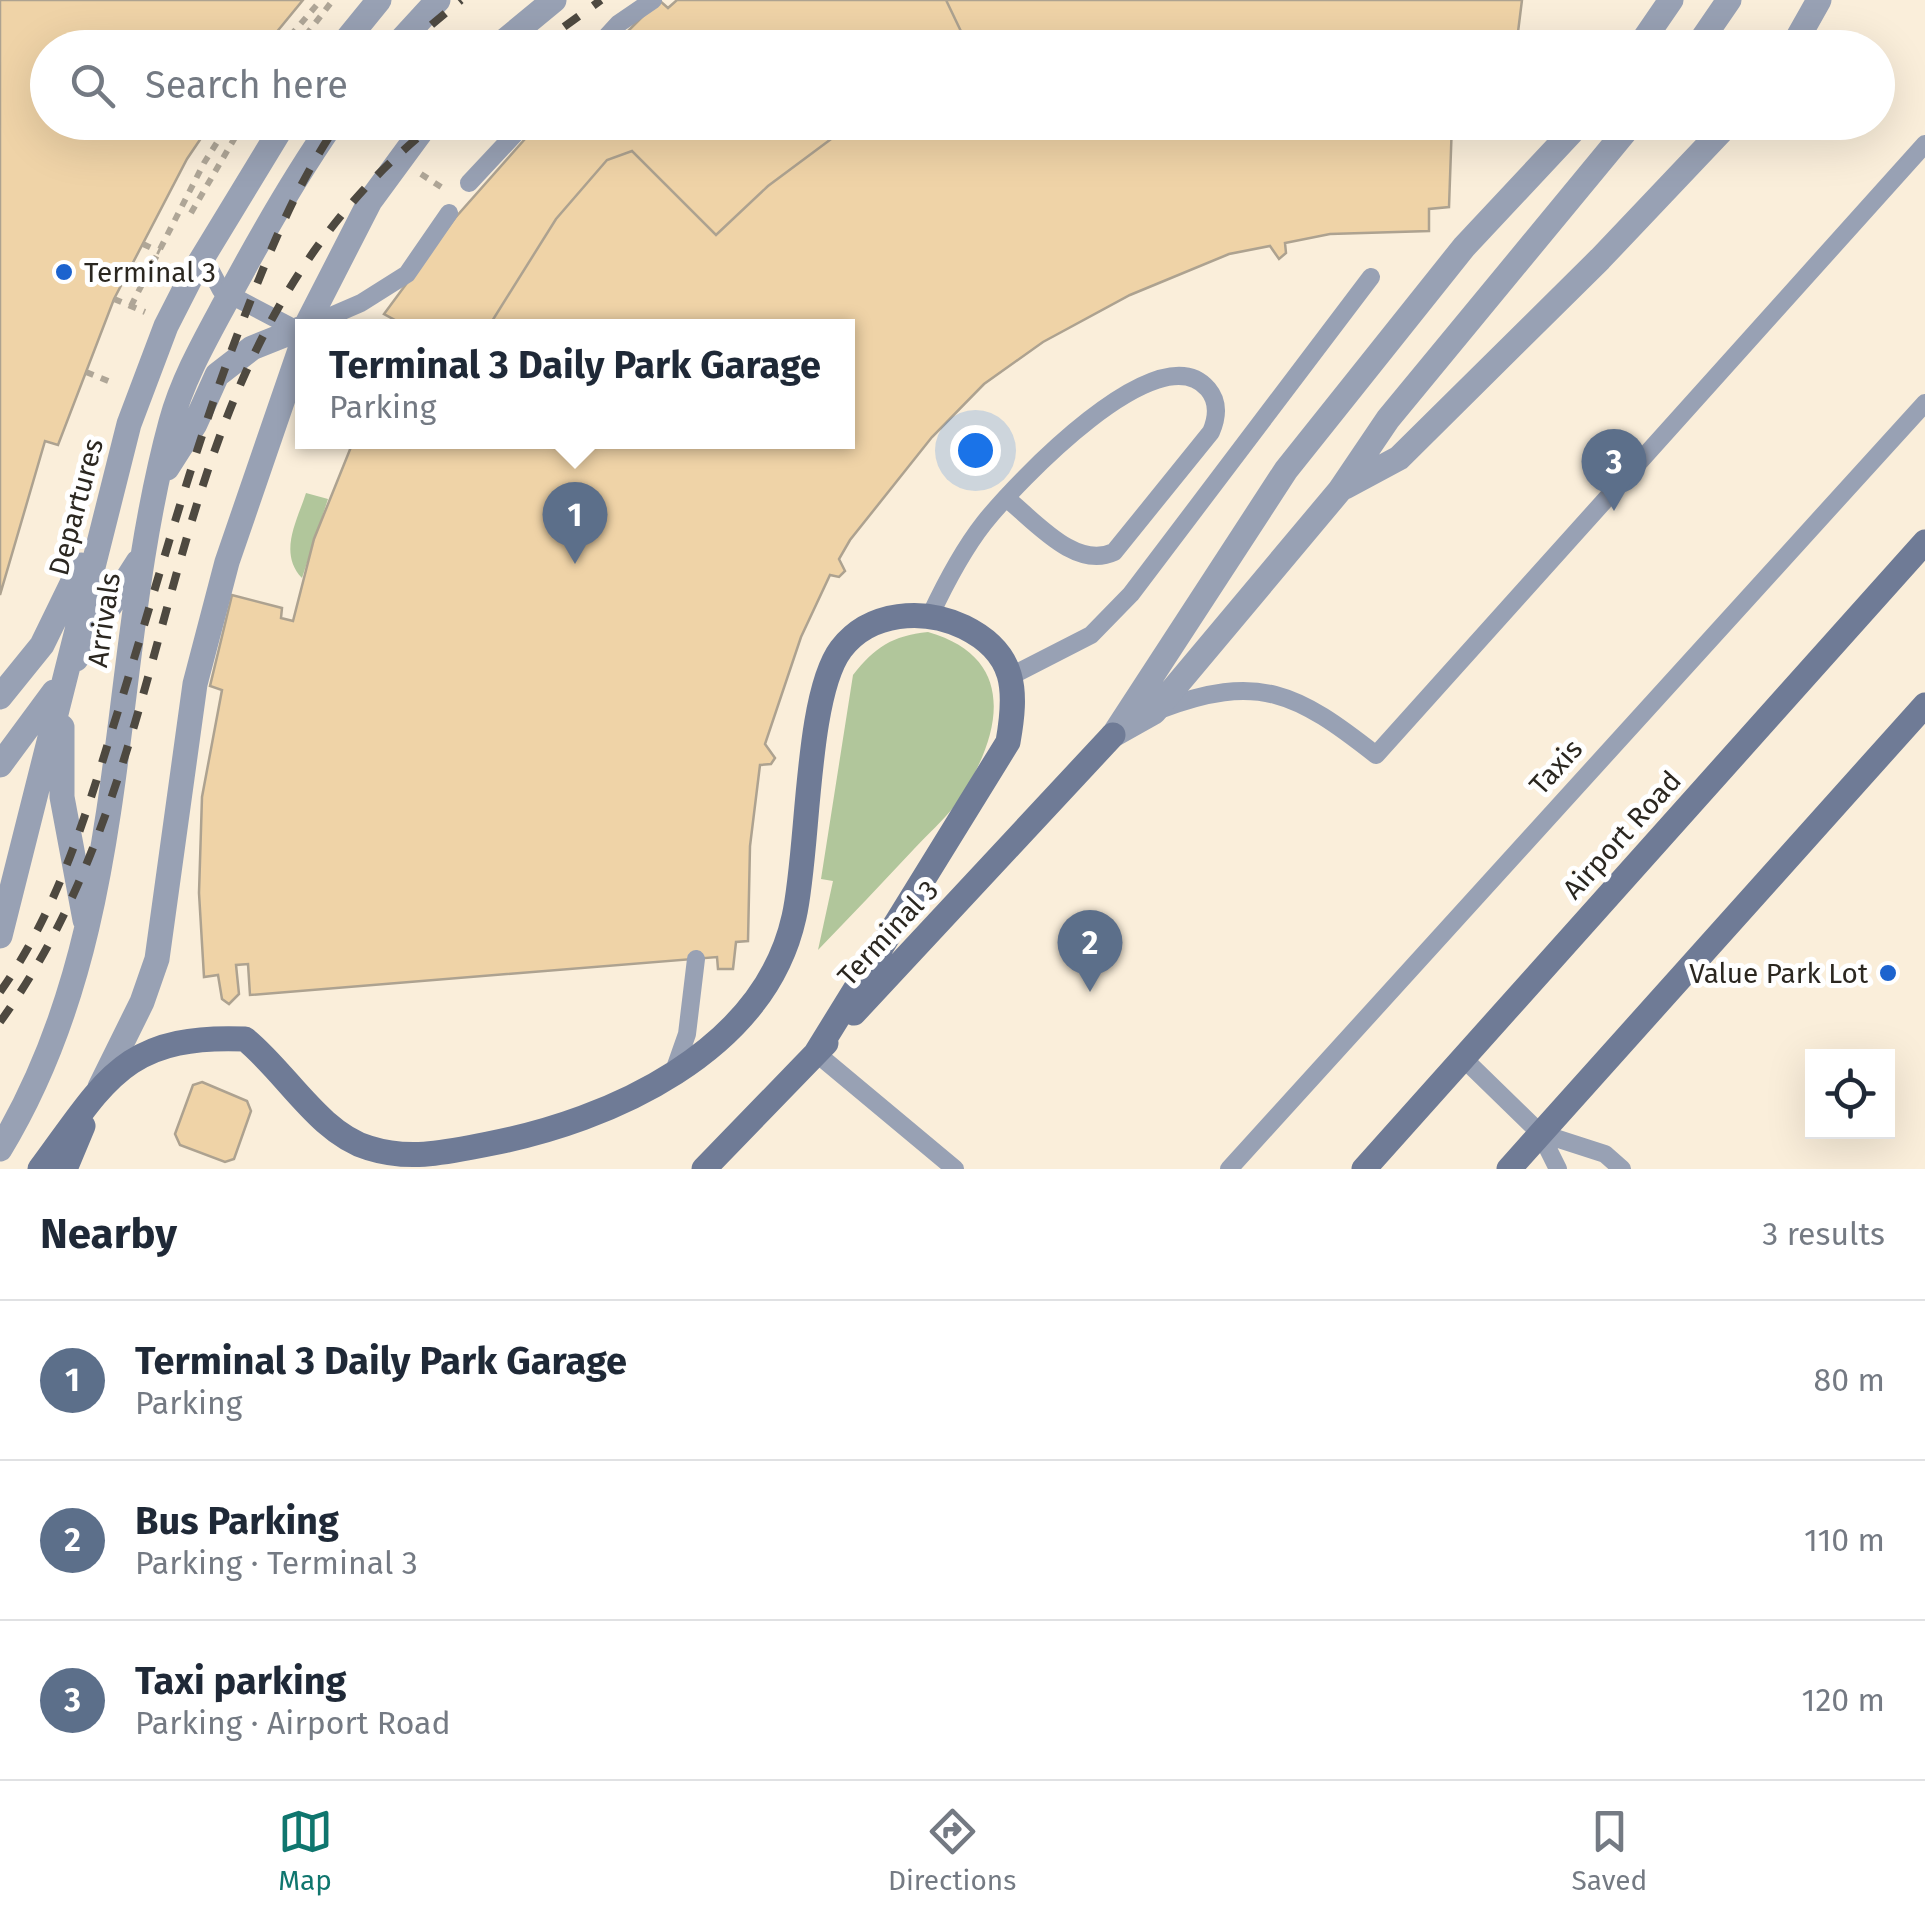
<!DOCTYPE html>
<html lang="en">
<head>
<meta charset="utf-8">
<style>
	body { margin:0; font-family:"Fira Sans",sans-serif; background:#f2f2f3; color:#1f2937 }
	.controls { position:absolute; right:30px; bottom:30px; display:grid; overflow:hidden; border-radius:0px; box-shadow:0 10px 40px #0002 }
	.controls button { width:90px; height:90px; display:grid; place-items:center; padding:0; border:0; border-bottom:2px solid #e0e1e3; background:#fff; color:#1f2937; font:50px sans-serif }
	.you { position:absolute; left:975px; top:450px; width:35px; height:35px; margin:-25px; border:8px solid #fff; border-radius:50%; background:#1a73e8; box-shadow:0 0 0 15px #1a73e833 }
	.badge { display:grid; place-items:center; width:65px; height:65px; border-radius:50%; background:#0f766e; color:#fff; font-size:32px; font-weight:700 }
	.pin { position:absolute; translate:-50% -82px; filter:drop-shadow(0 2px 5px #0008) }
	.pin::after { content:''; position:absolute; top:52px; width:35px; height:30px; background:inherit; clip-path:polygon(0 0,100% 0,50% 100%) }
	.popup { position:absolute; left:295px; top:319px; width:560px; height:130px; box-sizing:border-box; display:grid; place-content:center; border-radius:0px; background:#fff; filter:drop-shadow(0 2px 8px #0005); font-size:32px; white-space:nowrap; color:#747a83 }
	.popup b { font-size:38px; color:#1f2937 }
	.popup::after { content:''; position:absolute; left:50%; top:100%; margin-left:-20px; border:20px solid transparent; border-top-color:#fff }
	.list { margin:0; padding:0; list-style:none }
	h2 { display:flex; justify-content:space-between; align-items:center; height:130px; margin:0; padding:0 40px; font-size:42px }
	h2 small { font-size:32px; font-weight:400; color:#747a83 }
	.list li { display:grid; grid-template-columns:65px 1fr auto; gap:30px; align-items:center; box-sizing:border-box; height:160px; padding:0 40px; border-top:2px solid #e0e1e3 }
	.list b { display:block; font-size:38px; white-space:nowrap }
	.list p { margin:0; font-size:32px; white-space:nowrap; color:#747a83 }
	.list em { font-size:32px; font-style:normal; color:#747a83 }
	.icon { flex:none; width:55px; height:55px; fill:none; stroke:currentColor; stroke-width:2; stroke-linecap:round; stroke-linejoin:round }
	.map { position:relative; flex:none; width:1925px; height:1169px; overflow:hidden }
	.search { position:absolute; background:#fff; box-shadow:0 10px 40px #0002; left:30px; right:30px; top:30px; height:110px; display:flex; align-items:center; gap:25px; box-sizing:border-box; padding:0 35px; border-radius:55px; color:#747a83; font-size:38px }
	.sheet { height:610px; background:#fff }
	nav { display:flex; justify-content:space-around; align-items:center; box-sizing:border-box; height:140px; border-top:2px solid #e0e1e3; background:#fff; font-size:28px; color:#747a83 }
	nav a { display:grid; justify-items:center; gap:5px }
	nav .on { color:#0f766e }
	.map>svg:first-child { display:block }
</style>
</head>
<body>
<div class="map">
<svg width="1925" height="1169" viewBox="0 0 1925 1169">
	<rect width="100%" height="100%" fill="#faeeda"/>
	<path fill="#b1c69b" d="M306 493 328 499 302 578C278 553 297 521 306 493Z
		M928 632C1022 659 1000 740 956 804 944 820 927 835 914 849 882 883 850 917 818 950L833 881 821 879 853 675C875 647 892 636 928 632Z"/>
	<path fill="#efd3a7" stroke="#ada290" stroke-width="2.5" d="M0 0H303L266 45 254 35 245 48H48V122H212L187 159 114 299 58 445 45 441 0 595Z
		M659 0 668 8 677 0H1522L1516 48H611Z
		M659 0 668 8 677 0H946L968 46 611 48Z
		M540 122H1452L1449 207 1429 209V231L1330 234 1285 243 1286 253 1279 259 1270 246 1229 254 1130 295 1043 342 984 384 932 437 850 540 839 559 845 571 839 577 830 575 801 637 765 744 775 758 771 764 760 765 750 846 748 941 736 942 733 969H718L717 957 250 995 248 964 236 965 239 994 229 1004 222 999 218 975 204 977 199 893 202 797 222 690 210 686 232 595 282 608 281 618 293 621 314 539 353 442H848V326H406L384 314 455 218Z
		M540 122H854L768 186 716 235 632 151 607 160 556 219 489 326H422L414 321 406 326 384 314 455 218Z
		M202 1082 247 1101 251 1111 234 1159 225 1162 180 1145 175 1134 193 1085Z"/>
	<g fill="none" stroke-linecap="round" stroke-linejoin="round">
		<path stroke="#afa697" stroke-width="6" stroke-dasharray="8 8" stroke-linecap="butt" d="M248 43 257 48
			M280 48 321 0
			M296 48 333 0
			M421 174 444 189
			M191 213 244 122
			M143 244 160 252
			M114 299 145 312
			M131 306 204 163 230 122
			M86 372 113 383"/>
		<path stroke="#98a1b4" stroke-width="18" d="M596 48 618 24 653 0
			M469 183 526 122
			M203 256 221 290 301 332
			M310 325 361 303 407 274 449 213
			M930 616C945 584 962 551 984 523 1015 484 1159 331 1208 389 1219 402 1217 418 1211 432L1114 552C1075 570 1035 521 1006 498
			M1013 675 1091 635 1131 594 1371 277
			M1159 710C1259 672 1297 693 1376 755L1925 144
			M816 1053 955 1169
			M1463 1058 1540 1133 1558 1169
			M674 1071 687 1034 696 959
			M1540 1133 1605 1154 1622 1169
			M1229 1169 1925 403"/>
		<path stroke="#98a1b4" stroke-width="25" d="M340 48 379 0
			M394 48 438 0
			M496 48 554 0
			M1638 48 1671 0
			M1696 48 1729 0
			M1792 48 1819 0
			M306 326 370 201 428 122
			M167 468 195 424 217 375 252 348 302 328
			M1345 487 1399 458 1600 259 1730 122
			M76 659 138 562
			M0 697 42 645 81 565
			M62 727V797L85 920
			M1116 731 1286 470 1464 247 1581 122
			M1113 735 1154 712 1340 490 1388 419 1633 122
			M0 765 54 692
			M0 936 129 424 166 326 192 275 285 122
			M100 1087 142 1002 157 959 195 684 227 562 302 344
			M0 1149C135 926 105 665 171 422 182 381 204 342 224 305 258 241 292 181 333 122"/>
		<path stroke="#6f7b96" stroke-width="25" d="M854 1013 1113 735
			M40 1169C106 1080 124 1034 245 1039 286 1072 319 1133 369 1148 410 1161 447 1152 488 1144 610 1121 764 1052 794 917 809 853 805 697 841 649 870 611 924 608 964 627 1017 653 1017 691 1008 742L816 1053
			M65 1169 83 1126
			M704 1169 826 1043
			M1364 1169 1925 542
			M1509 1169 1925 705"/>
		<path stroke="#4e4940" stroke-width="8" stroke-dasharray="18 18" stroke-linecap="butt" d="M404 48 461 0
			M535 48 601 0
			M0 992C56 913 85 819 113 727 156 591 191 454 243 320 270 250 296 185 339 122
			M0 1022C205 739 134 360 437 122"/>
	</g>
	<g fill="#1c63ce" stroke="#fff" stroke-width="4">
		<circle cx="64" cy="272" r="10"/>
		<circle cx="1888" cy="973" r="10"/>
	</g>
	<g text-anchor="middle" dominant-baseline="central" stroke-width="10" stroke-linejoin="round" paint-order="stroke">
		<g font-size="28" fill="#2b2720" stroke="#fff" text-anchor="start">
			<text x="84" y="272">Terminal 3</text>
			<text x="1868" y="973" text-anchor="end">Value Park Lot</text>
		</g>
		<g font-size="28" fill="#2b2720" stroke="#fff">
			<text transform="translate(76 507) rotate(-75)">Departures</text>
			<text transform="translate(104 620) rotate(-82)">Arrivals</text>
			<text transform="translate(1556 767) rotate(-48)">Taxis</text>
			<text transform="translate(1622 835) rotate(-48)">Airport Road</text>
			<text transform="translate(888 933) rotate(-47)">Terminal 3</text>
		</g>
	</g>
</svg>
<div class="controls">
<button><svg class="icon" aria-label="locate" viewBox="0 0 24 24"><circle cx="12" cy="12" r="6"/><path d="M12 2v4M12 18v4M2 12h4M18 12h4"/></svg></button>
</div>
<div class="you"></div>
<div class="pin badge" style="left:575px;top:564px;background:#5c6f8a">1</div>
<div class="popup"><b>Terminal 3 Daily Park Garage</b>Parking</div>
<div class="pin badge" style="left:1090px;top:992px;background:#5c6f8a">2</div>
<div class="pin badge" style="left:1614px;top:511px;background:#5c6f8a">3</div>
<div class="search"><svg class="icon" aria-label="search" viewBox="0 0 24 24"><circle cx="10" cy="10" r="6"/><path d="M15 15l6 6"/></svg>Search here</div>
</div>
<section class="sheet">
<h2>Nearby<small>3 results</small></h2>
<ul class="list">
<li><span class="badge" style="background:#5c6f8a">1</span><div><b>Terminal 3 Daily Park Garage</b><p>Parking</p></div><em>80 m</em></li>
<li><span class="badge" style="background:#5c6f8a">2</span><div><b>Bus Parking</b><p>Parking · Terminal 3</p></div><em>110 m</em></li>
<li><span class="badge" style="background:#5c6f8a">3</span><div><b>Taxi parking</b><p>Parking · Airport Road</p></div><em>120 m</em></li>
</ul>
</section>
<nav>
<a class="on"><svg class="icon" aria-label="map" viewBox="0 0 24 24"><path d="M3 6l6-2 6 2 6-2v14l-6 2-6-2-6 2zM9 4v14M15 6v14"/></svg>Map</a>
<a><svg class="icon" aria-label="directions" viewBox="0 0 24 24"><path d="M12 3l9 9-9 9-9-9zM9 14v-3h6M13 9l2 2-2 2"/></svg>Directions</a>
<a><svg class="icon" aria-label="saved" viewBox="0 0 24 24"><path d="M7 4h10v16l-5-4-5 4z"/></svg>Saved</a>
</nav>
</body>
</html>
